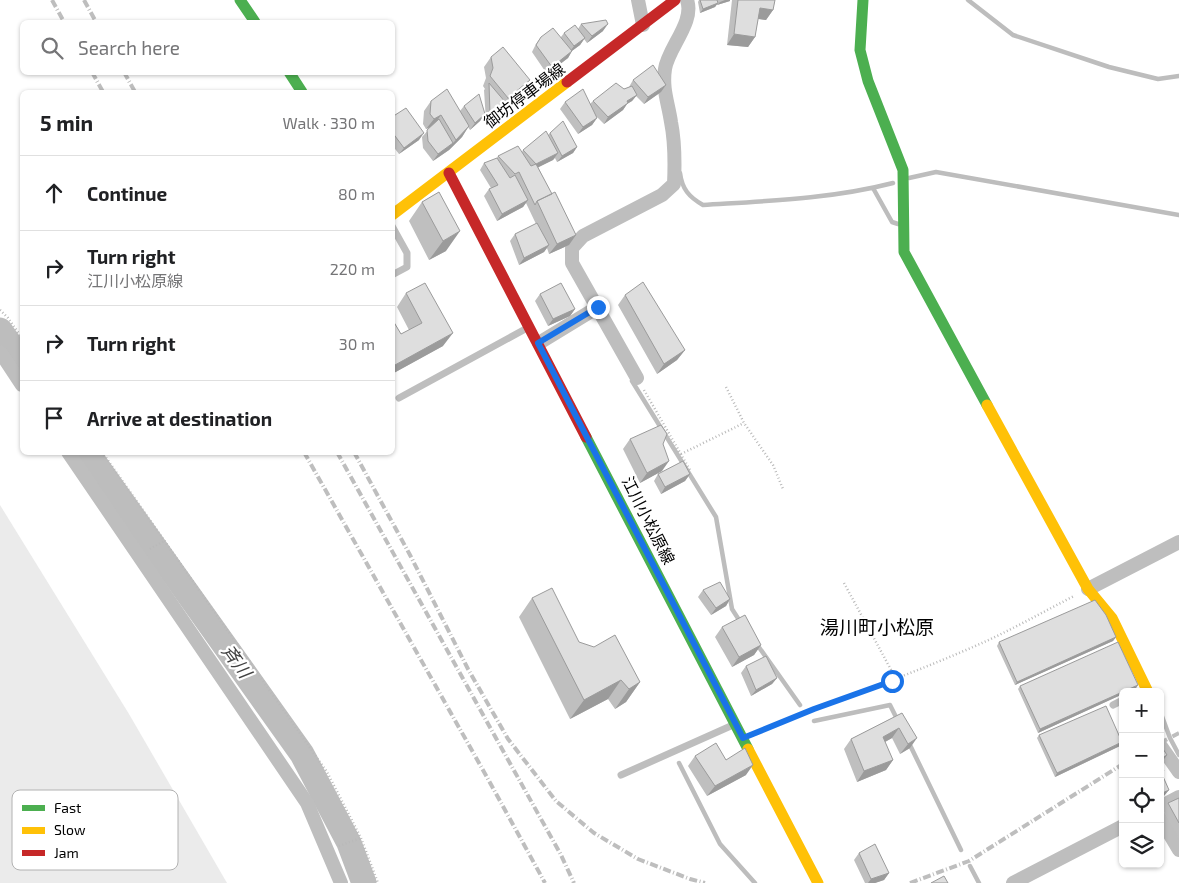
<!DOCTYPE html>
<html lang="en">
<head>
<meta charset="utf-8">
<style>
	body { margin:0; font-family:"Exo 2","Noto Sans JP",sans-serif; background:#f6f6f6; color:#202124 }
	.controls { position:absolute; right:15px; bottom:15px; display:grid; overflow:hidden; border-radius:8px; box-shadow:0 1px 4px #0004 }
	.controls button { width:45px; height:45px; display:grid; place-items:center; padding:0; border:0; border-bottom:1px solid #e0e0e0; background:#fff; color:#202124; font:25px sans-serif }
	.stop { position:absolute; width:15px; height:15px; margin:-11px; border:4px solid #1a73e8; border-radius:50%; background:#fff }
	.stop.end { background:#1a73e8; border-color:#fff; box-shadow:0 1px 5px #0008 }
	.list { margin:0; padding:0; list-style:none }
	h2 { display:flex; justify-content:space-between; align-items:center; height:65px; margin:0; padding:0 20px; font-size:21px }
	h2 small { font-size:16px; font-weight:400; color:#757577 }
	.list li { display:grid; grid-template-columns:32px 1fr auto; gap:15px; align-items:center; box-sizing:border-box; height:75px; padding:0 20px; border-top:1px solid #e0e0e0 }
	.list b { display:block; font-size:19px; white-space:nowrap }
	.list p { margin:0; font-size:16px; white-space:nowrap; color:#757577 }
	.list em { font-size:16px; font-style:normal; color:#757577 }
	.icon { flex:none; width:28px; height:28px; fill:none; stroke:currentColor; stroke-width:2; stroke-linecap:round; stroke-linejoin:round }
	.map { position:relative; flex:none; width:1179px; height:883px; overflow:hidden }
	.search { position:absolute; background:#fff; box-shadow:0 1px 4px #0004; left:20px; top:20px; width:375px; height:55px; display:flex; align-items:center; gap:12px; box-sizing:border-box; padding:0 18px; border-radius:8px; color:#757577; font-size:19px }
	.panel { position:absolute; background:#fff; box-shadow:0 1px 4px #0004; left:20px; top:90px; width:375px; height:365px; border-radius:8px }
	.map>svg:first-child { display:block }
</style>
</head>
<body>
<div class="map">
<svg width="1179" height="883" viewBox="0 0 1179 883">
	<rect width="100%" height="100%" fill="#fff"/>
	<path fill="#ebebeb" d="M0 505 129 714 227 883H0Z"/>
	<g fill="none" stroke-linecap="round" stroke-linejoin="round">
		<path stroke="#bdbdbd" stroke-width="4.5" d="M968 0 1013 35 1109 67 1158 79 1179 76
			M680 173C682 189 689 197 703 205 767 201 831 199 893 183
			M909 178 936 172 1179 215
			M873 188 892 222 898 224
			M632 381 716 517 732 609 741 623
			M756 643 800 705
			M1160 711 1170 738 1179 755
			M814 721 890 705 898 721
			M909 743 961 850
			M679 763 720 844 755 883
			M970 866 979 883"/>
		<path stroke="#bdbdbd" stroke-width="25" d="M0 330 22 361
			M87 452 302 754 349 843 364 883"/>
		<path stroke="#b9b9b9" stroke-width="2.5" stroke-dasharray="1 2.5" stroke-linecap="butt" d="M0 310 8 318 22 338
			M726 387 744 423 773 465 783 489
			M644 390 690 470
			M102 452 327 772 361 838 378 883
			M681 454 744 423
			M150 549 164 541
			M844 583 896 679
			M757 732C832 702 908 676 982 643 1013 629 1043 612 1074 596
			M339 846 361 838"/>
		<path stroke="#bebebe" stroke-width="7" d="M392 226 407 253V267L392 275
			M399 398 529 327
			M1113 705 1123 700
			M621 775 733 725"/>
		<path stroke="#bebebe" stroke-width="14" d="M638 0 643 25
			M539 343 598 307
			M0 352 22 385
			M637 378 572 263V248L583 236 662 195 674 184C675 163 675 142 671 122 668 102 662 89 665 69 668 48 695 22 687 0
			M68 452 307 803 341 883
			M1088 589 1179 542
			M1160 745 1179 772
			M1160 807 1179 797
			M1160 818 1179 850
			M1013 883 1123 826"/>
		<path stroke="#4caf50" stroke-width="11" d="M240 0 255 22
			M863 0 860 50 868 81 903 170 904 252 987 405
			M289 72 302 92
			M586 437 748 749"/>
		<path stroke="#ffc107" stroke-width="11" d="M392 215 567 82
			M987 405 1088 589 1112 618 1148 692
			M748 749 818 883"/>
		<path stroke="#c62828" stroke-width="11" d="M567 82 675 0
			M449 173 586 437"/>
		<path stroke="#bebebe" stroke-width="4" stroke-dasharray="8 2.5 1 2.5" stroke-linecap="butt" d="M52 0 64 22
			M84 0 96 22
			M92 72 103 92
			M124 72 135 92
			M304 452 488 779 545 883
			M337 452 561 855 574 883
			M354 452 410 555 468 669 508 739 556 801 594 833 638 859 690 879 705 883
			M1160 743 1179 733
			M910 883 969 861 1123 764"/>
	</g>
	<path fill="#bfbfbf" d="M699 0H730V1L717 5V4L715 7 700 13 698 2Z
		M732 0H775L773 10 766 20 758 19 755 37 748 47 727 45Z
		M581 24 603 31 587 43 584 39 580 45 572 51 568 58 547 74 532 52 536 44 541 37H561L564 33 578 29Z
		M491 57 530 80 523 90 504 105 501 110 486 121 484 90 485 89 483 86 486 78 484 67Z
		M633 80 661 92 644 104 636 96 632 101 627 104 623 110 604 124 596 116 597 118 592 125 578 134 560 109 565 102 590 104 593 101 629 87Z
		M431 101 460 111 464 106 485 114 480 121 470 130 468 127 462 137 449 150 433 161 423 148 422 137 430 128 426 129 423 124 424 111Z
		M392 117 419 140 399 154 392 145Z
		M550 133 577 147 573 153 557 162 555 158 553 160 538 167 551 194 576 235 569 245 549 254 547 248 544 252 519 265 510 241 515 234 536 224 526 203 523 207 497 221 484 196 489 189 491 188 480 170 484 163 496 159 498 156 522 152 523 150 548 135Z
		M439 192 446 251 429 260 409 221 422 202Z
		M406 293 443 346 392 374V319L401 334 409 330 397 307Z
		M540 294 575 309 570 316 548 326 535 301Z
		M625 295 685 350 677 360 657 374 618 305Z
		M630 439 663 444 662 471 640 483 623 449Z
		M658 474H690L685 481 661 494 654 481Z
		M703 590 730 599 726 606 711 615 698 597Z
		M532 598 579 642 640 682 626 702 615 709 608 699 570 719 519 617Z
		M722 627 761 645 754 655 732 667 715 637Z
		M1116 637 1113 641 1015 685 997 646 999 642Z
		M746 666 777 678 772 684 751 696 741 673Z
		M1138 685 1136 688 1127 692H1123V694L1038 733 1018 689 1020 686Z
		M1123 705V720L1119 710Z
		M902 713 910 748 900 754 892 738 885 742 893 760 886 770 857 782 844 749 851 739Z
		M1039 735 1120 746 1055 777 1037 738Z
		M695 756 726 760 746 775 707 796 688 766Z
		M1123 777V786L1120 781Z
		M1179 798V839L1163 810 1168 803Z
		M859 853 889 873 884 880 875 883H865L854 860Z"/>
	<path fill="#9b9b9b" d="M725 0H730V1L717 5 720 2Z
		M718 3 715 7 700 13 703 9Z
		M760 8 773 10 766 20 753 18Z
		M608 24 603 31 587 43 592 36Z
		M734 34 755 37 748 47 727 45Z
		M585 38 580 45 569 53 574 46Z
		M572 51 568 58 547 74 552 67Z
		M530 80 523 90 504 105 501 110 486 121 490 115 503 105 508 98Z
		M666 85 661 92 644 104 648 97Z
		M637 95 632 101 627 104 623 110 604 124 608 117 627 101Z
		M485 114 480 121 470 130 475 123Z
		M441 115 434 125 426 129 434 119Z
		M597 118 592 125 578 134 583 127Z
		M469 126 462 137 449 150 433 161 438 154 453 143Z
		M424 133 419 140 399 154 404 148Z
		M577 147 573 153 557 162 562 156Z
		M558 153 553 160 531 171 536 164Z
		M528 200 523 207 497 221 502 214Z
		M460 231 446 251 429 260 443 241Z
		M576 235 569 245 549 254 557 244Z
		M549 245 544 252 519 265 524 258Z
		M575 309 570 316 548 326 553 319Z
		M453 333 443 346 392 374V368L395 365Z
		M685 350 677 360 657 374 664 364Z
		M669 461 662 471 640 483 647 473Z
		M690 474 685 481 661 494 665 487Z
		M730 599 726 606 711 615 716 608Z
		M1116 637 1113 641 1015 685 1017 682Z
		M761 645 754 655 732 667 739 657Z
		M777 678 772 684 751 696 756 690Z
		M621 680 608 699 570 719 584 700Z
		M640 682 626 702 615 709 629 689Z
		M1138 685 1136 688 1127 692H1123V694L1038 733 1040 729Z
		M899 728 892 738 876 747 883 737Z
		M917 738 910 748 900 754 908 744Z
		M1122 742 1120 746 1055 777 1057 773Z
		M1167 755 1162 762 1160 763V759Z
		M893 760 886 770 857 782 864 771Z
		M753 765 746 775 707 796 715 786Z
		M1169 790 1164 796 1160 798V794Z
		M889 873 884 880 875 883H868L871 879Z"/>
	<path fill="#dedede" stroke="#9b9b9b" d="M700 0H717L718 3 703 9Z
		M738 0H775L773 10 760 8 755 37 734 34Z
		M606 20 608 24 592 36 581 24Z
		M575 25 585 38 574 46 564 33Z
		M553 28 572 51 552 67 536 45 541 37Z
		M503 47 530 80 508 98 490 76 493 68 491 57Z
		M653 65 666 85 648 97 633 80Z
		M489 83 506 103 490 115Z
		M616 83 624 89 632 86 637 95 627 101 628 103 608 117 593 101Z
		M447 89 469 126 456 140 441 115 434 119 430 114 431 101Z
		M583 89 597 118 583 127 565 102Z
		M479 94 485 114 475 123 464 106Z
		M406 108 424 133 404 148 392 132V117Z
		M439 119 453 143 438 154 428 141 427 130Z
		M563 121 577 147 562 156 550 133Z
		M546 131 558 153 536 164 523 150Z
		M518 146 531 166 536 164 552 194 537 201 535 205 519 172 515 174 498 156Z
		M497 158 510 178 515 175 528 200 502 214 489 189 498 185 484 163Z
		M439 192 460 231 443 241 422 202Z
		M555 192 576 235 557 244 537 201Z
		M537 223 549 245 524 258 515 234Z
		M643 282 685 350 664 364 625 295Z
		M425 283 453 333 395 365 392 361V319L401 334 422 323 406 293Z
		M561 283 575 309 553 319 540 294Z
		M661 425 667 434 663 444 669 461 647 473 630 439Z
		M683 461 690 474 665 487 658 474Z
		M720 582 730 599 716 608 703 590Z
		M552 588 579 642 594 647 615 635 640 682 629 689 621 680 584 700 532 598Z
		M1095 600 1106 615 1116 637 1017 682 999 642Z
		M745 615 761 645 739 657 722 627Z
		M1118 642 1138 685 1040 729 1020 686Z
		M766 656 777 678 756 690 746 666Z
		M1106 706 1122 742 1057 773 1039 735Z
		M902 713 917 738 908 744 899 728 883 737 893 760 864 771 851 739Z
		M716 743 726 760 745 748 753 765 715 786 695 756Z
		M1163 749 1167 755 1160 759V750Z
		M1160 765 1164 771 1161 772 1169 790 1160 794Z
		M1179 798V823L1168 803Z
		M875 844 889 873 871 879 859 853Z
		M944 876 948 883H931Z"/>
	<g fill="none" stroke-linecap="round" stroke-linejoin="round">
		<path stroke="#1a73e8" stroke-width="6" d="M598 307 538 343 743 738 814 709 892 681"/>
	</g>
	<g text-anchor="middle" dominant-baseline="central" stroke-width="4.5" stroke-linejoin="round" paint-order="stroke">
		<g font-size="16" fill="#000" stroke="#fff">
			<text transform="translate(524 95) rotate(-37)">御坊停車場線</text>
			<text transform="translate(649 520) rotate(63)">江川小松原線</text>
		</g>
		<g font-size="18" font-style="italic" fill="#424242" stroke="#fff">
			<text transform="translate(237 661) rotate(54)">斉川</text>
		</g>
		<g font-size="19" fill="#000" stroke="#fff">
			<text x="877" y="626">湯川町小松原</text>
		</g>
	</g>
	<rect x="12" y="790" width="166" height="80" rx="8" fill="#fff" stroke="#b2b2b2" stroke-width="1"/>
	<rect x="22" y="805" width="23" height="6" fill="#4caf50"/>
	<rect x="22" y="827" width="23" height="7" fill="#ffc107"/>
	<rect x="22" y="850" width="23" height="6" fill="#c62828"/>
	<g font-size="14" fill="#000">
		<text x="54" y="813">Fast</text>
		<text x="54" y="835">Slow</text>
		<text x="54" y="858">Jam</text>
	</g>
</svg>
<div class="controls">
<button>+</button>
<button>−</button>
<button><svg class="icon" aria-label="locate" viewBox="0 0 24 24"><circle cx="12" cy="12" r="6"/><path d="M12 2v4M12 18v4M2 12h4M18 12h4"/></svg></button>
<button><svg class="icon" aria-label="layers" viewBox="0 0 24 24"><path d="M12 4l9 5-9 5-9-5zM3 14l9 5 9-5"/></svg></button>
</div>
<div class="stop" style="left:892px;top:681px"></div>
<div class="stop end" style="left:598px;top:307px"></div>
<div class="search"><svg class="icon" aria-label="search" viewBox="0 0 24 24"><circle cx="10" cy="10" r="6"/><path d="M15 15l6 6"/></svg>Search here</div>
<section class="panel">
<h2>5 min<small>Walk · 330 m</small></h2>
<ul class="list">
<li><svg class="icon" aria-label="ahead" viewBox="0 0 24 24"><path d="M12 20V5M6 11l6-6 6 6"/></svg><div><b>Continue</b></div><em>80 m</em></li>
<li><svg class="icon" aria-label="right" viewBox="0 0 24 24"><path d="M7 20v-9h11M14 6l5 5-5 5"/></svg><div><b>Turn right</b><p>江川小松原線</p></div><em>220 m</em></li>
<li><svg class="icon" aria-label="right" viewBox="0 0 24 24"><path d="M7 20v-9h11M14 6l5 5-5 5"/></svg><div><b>Turn right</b></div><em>30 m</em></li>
<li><svg class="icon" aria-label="arrive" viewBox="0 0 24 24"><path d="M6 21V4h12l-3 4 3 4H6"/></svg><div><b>Arrive at destination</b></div></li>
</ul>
</section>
</div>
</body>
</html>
